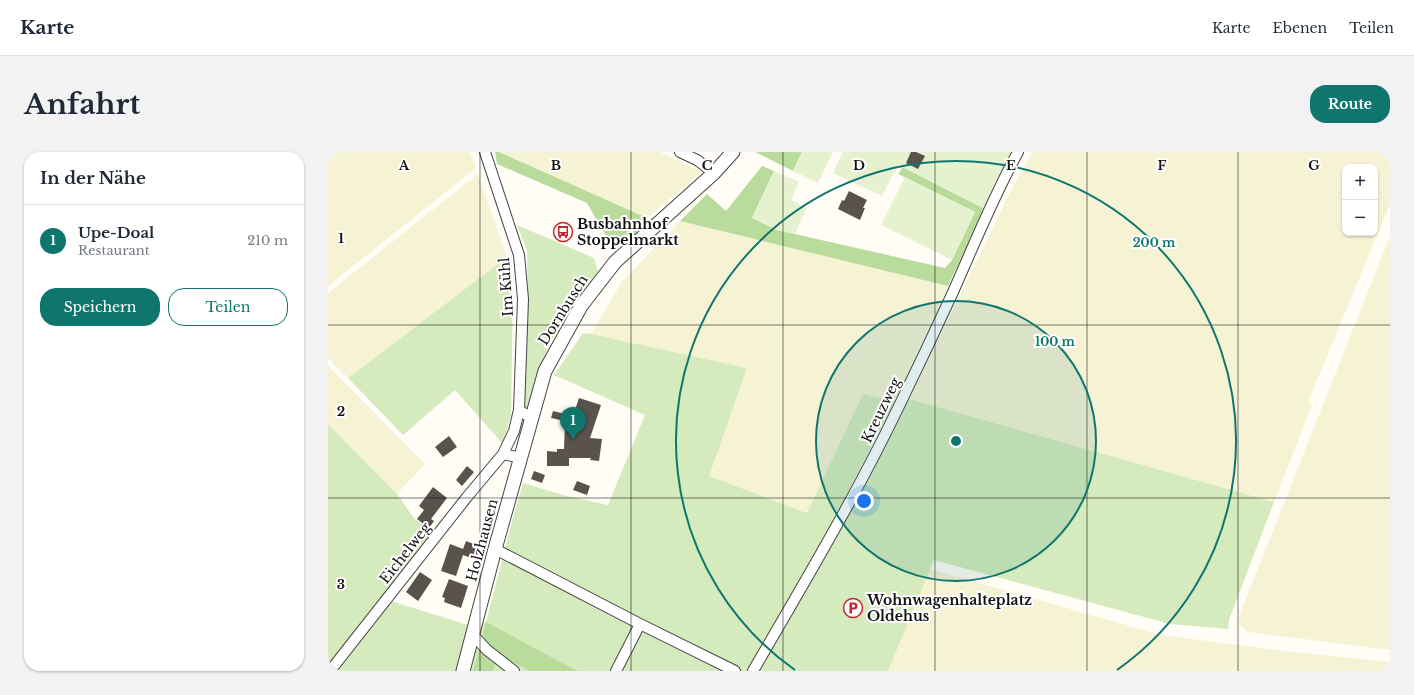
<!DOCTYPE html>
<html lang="de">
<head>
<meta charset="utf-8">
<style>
	body { margin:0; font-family:"Libre Baskerville",serif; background:#f2f2f3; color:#1f2937 }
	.controls { position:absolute; right:12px; top:12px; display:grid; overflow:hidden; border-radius:8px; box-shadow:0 1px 3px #0004 }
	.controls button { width:36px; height:36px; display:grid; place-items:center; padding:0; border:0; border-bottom:1px solid #e0e1e3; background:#fff; color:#1f2937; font:20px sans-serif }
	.you { position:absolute; left:536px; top:349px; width:14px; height:14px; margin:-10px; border:3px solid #fff; border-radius:50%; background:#1a73e8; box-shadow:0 0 0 6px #1a73e833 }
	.badge { display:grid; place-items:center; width:26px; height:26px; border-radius:50%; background:#0f766e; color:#fff; font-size:13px; font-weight:700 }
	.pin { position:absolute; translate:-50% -33px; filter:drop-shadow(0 1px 2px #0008) }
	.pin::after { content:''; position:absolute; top:21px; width:14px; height:12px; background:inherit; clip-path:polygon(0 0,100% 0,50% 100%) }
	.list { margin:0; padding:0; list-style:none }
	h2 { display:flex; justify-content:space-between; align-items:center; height:52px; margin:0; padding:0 16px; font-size:17px }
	h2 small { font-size:13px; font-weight:400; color:#747a83 }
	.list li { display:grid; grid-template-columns:26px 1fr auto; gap:12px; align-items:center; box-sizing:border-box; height:72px; padding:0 16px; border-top:1px solid #e0e1e3 }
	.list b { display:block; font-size:15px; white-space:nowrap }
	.list p { margin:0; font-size:13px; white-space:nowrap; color:#747a83 }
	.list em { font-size:13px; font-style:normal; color:#747a83 }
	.actions { display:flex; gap:8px; padding:12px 16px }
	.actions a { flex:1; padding:9px 0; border:1px solid #0f766e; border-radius:16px; text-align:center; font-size:14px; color:#0f766e }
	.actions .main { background:#0f766e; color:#fff }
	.map { position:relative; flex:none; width:1062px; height:519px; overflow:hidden; border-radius:16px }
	header { display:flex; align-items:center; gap:24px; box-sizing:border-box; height:56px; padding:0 20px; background:#fff; border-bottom:1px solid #e0e1e3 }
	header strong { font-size:19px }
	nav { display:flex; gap:22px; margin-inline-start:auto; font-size:14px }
	.intro { display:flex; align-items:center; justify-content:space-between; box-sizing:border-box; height:96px; padding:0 24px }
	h1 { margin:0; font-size:28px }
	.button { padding:10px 18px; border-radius:16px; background:#0f766e; color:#fff; font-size:14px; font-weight:700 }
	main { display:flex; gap:24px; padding:0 24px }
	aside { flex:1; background:#fff; border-radius:16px; box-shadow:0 1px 3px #0004 }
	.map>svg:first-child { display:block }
</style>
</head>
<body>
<header>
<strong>Karte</strong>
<nav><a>Karte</a><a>Ebenen</a><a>Teilen</a></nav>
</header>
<div class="intro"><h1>Anfahrt</h1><a class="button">Route</a></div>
<main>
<aside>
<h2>In der Nähe<small></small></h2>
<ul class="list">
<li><span class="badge">1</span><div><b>Upe-Doal</b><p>Restaurant</p></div><em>210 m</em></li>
</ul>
<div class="actions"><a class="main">Speichern</a><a>Teilen</a></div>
</aside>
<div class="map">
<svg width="1062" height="519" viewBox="0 0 1062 519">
	<rect width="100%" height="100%" fill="#fffdf5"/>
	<path fill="#f6f3d4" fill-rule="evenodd" d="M0 0H142L148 16 0 134Z
		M171 0H332L374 20 319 66Z
		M704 0H1062V52L980 250 984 253 946 350 581 247 689 27ZM1017 15H1047V81H1017Z
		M150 22 179 105 20 226 0 206V141Z
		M352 69 620 134 567 249 535 242 479 361 380 324 419 216 263 182 293 131Z
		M1062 84V498L920 480 913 475 911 467 914 457Z
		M0 214 97 312 69 342 0 272Z
		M602 417 833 483 966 500 1062 510V519H560Z"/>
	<path fill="#d5ebbd" d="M189 73 266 106 270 120C254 140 237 161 226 184 214 207 206 231 199 256L194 255 200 143 199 99Z
		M179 105 185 133 183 263 175 292 127 238 75 283 20 226Z
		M255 181 263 182 419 216 381 324 479 361 535 242 567 249 500 379 508 381 581 247 946 350 901 468 900 477 842 472 606 408 560 519H9L63 449 140 473 158 470 184 369 195 331 239 344 280 353 317 263 226 223Z
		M0 272 69 342 86 366 106 382 0 515Z"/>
	<path fill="#b9dc9c" d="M167 0H171L319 66 304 88 290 91 279 86 259 51 169 12Z
		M427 0H474L465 19Z
		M434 14 446 19 424 66 449 78 617 116 624 108 647 60 570 22 575 15 657 57 620 134 352 69 379 42 398 59Z
		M158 470 249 519H202L170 502 165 519H145Z"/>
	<path fill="#e6f2cf" d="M474 0H505L490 31 465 19Z
		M515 0H684L668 29 657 57 570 13 554 44 505 21Z
		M446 19 471 30 463 48 479 56 467 82 449 78 424 66Z
		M577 25 647 60 624 108 553 73Z"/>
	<path fill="#5a524d" d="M583 0H588L597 4 590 17 578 11Z
		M521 39 539 48 535 56H537L532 68 510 57 514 48 516 49Z
		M251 246 273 253 262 286 274 287 271 309 262 308 263 306H241V314H219V299L229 300V297H236L237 269 223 266 225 259 245 264Z
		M121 284 129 295 115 305 107 295Z
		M139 314 146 320 134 334 128 328Z
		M206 319 217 323 214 331 203 327Z
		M249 329 262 334 259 343 245 338Z
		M105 335 119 346 103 367 106 369 101 376 89 367 96 358 91 354Z
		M138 389 151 394 146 407 135 403 128 424 113 419 122 392 135 397Z
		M92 420 104 428 90 449 78 440Z
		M121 427 140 434 133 456 116 450 117 446 114 445Z"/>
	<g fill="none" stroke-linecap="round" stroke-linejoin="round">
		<g stroke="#444" stroke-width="12">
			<path id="minor" d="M157 0 191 103 195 147 191 258 203 266
				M352 0 369 8 386 21
				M175 302 186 279 191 258
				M167 397 312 472 407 519
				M145 483 159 498 186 519
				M2 519 139 345 175 302 193 306
				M288 519 312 472
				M425 519C476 431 528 344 572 252 590 215 608 177 625 140 646 93 665 45 690 0"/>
		</g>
		<g stroke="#444" stroke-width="15">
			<path id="tertiary" d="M135 519 167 397 217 219 253 154 287 110 386 21 405 0"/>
		</g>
		<use href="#minor" stroke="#fff" stroke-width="10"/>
		<use href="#tertiary" stroke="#fff" stroke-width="13"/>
	</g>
	<path fill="none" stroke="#111" stroke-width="1" stroke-opacity="0.55" d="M152 0V519M303 0V519M455 0V519M607 0V519M759 0V519M910 0V519M0 173H1062M0 346H1062"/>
	<circle cx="628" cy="289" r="140" fill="#0f766e" fill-opacity=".12"/>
	<g fill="none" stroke="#0f766e" stroke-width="2">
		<circle cx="628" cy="289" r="140"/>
		<path d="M467 518A280 280 0 1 1 789 518"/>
	</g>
	<defs>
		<g id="bus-ring" transform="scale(1)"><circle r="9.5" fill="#fff" stroke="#c4262e" stroke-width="1.5"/><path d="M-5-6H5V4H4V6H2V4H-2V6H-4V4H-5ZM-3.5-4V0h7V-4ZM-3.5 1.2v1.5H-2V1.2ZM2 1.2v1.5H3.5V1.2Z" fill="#c4262e"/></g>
		<g id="parking-ring" transform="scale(1)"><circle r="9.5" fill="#fff" stroke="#c4262e" stroke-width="1.5"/><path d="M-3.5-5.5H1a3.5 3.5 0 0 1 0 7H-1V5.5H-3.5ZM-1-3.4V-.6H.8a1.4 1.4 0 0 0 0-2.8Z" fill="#c4262e"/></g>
	</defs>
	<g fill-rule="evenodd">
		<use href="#bus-ring" x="235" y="80"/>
		<use href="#parking-ring" x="525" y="456"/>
	</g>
	<g text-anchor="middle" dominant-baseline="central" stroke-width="4" stroke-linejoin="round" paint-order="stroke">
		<g font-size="14" font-weight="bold" fill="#111" stroke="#fff" text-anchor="start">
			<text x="249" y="72">Busbahnhof<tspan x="249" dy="16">Stoppelmarkt</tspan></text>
			<text x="539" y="448">Wohnwagenhalteplatz<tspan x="539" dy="16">Oldehus</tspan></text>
		</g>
		<g font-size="14" fill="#111" stroke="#fff">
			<text transform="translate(178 135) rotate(-94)">Im Kühl</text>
			<text transform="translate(235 158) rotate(-58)">Dornbusch</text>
			<text transform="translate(553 258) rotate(-64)">Kreuzweg</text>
			<text transform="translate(154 388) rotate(-75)">Holzhausen</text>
			<text transform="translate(77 401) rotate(-52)">Eichelweg</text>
		</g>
	</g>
	<g font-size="13" text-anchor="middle" font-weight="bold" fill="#111" stroke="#fff" stroke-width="4" stroke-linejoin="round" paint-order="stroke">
		<text x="76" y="18">A</text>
		<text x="228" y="18">B</text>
		<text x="379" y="18">C</text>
		<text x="531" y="18">D</text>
		<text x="683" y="18">E</text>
		<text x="834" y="18">F</text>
		<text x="986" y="18">G</text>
		<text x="13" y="91">1</text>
		<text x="13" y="264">2</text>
		<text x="13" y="437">3</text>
	</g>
	<circle cx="628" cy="289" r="6" fill="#0f766e" stroke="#fff" stroke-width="2"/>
	<g font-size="12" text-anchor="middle" font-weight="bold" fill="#0f766e" stroke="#fff" stroke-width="4" stroke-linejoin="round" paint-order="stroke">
		<text x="826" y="95">200 m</text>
		<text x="727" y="194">100 m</text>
	</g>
</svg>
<div class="controls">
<button>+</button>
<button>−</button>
</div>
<div class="you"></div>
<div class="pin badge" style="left:245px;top:288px">1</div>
</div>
</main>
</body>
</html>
